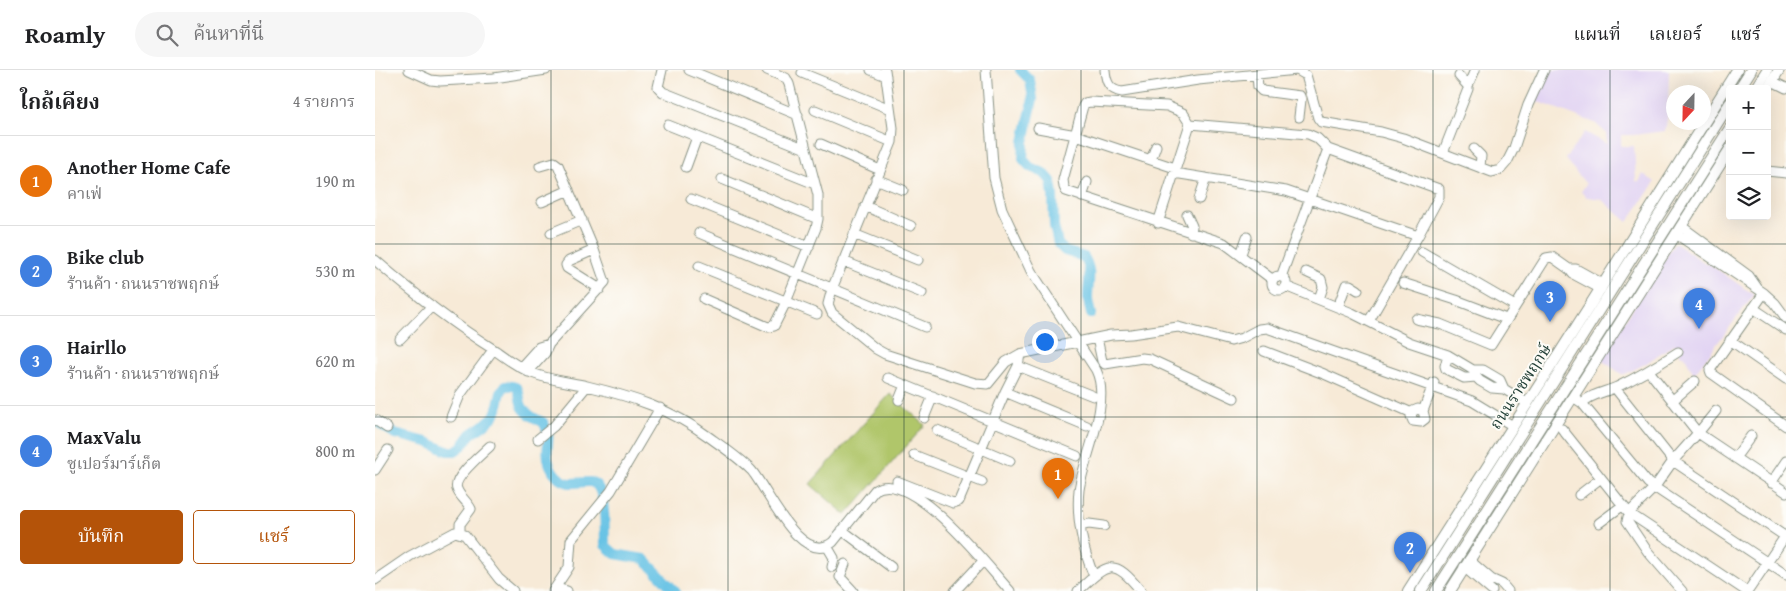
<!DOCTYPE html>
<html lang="th">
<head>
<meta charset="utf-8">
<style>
	body { margin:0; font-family:"Gentium Book Plus","Noto Serif Thai",serif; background:#f6f6f6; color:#202124 }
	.controls { position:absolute; right:15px; top:15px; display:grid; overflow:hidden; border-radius:5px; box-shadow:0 5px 20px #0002 }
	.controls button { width:45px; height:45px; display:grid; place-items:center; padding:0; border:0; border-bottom:1px solid #e0e0e0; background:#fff; color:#202124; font:25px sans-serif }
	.compass { position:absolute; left:1291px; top:15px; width:45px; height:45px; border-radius:50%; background:#fff; box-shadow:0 5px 20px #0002; rotate:202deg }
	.you { position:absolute; left:669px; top:271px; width:18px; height:18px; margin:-12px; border:4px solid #fff; border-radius:50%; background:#1a73e8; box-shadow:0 0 0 8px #1a73e833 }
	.badge { display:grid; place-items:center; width:32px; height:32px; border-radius:50%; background:#b45309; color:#fff; font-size:16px; font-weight:700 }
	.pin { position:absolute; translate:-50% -41px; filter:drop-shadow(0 1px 2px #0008) }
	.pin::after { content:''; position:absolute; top:26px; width:18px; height:15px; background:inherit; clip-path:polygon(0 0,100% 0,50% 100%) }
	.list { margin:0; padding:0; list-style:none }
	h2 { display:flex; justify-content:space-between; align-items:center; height:65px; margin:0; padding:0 20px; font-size:21px }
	h2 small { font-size:16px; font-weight:400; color:#757577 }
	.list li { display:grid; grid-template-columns:32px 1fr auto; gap:15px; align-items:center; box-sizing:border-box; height:90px; padding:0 20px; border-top:1px solid #e0e0e0 }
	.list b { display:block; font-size:19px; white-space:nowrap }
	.list p { margin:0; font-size:16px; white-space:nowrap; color:#757577 }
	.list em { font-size:16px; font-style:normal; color:#757577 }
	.actions { display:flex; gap:10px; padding:15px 20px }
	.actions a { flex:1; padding:11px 0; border:1px solid #b45309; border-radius:5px; text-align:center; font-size:18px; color:#b45309 }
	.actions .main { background:#b45309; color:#fff }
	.icon { flex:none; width:28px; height:28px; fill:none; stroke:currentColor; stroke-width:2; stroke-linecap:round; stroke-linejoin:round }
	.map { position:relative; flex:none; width:1411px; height:521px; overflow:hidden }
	header { display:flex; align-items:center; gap:30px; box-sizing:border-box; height:70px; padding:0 25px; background:#fff; border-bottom:1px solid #e0e0e0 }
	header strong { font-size:24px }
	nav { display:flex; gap:28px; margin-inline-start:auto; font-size:18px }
	.search { width:350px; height:45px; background:#f6f6f6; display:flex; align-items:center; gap:12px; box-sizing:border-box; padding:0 18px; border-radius:28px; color:#757577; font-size:19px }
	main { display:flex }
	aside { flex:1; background:#fff }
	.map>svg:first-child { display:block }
</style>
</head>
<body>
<header>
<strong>Roamly</strong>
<div class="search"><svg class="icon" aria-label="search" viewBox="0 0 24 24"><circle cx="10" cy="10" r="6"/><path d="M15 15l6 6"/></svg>ค้นหาที่นี่</div>
<nav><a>แผนที่</a><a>เลเยอร์</a><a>แชร์</a></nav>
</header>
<main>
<aside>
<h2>ใกล้เคียง<small>4 รายการ</small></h2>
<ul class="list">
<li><span class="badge" style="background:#e8710a">1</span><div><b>Another Home Cafe</b><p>คาเฟ่</p></div><em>190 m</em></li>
<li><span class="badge" style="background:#3f7fe0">2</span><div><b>Bike club</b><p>ร้านค้า · ถนนราชพฤกษ์</p></div><em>530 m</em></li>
<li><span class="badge" style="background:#3f7fe0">3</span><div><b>Hairllo</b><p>ร้านค้า · ถนนราชพฤกษ์</p></div><em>620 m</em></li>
<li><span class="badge" style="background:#3f7fe0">4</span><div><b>MaxValu</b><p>ซูเปอร์มาร์เก็ต</p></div><em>800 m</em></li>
</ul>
<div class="actions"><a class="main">บันทึก</a><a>แชร์</a></div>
</aside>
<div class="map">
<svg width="1411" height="521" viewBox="0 0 1411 521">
	<rect width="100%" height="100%" fill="#fdfcf7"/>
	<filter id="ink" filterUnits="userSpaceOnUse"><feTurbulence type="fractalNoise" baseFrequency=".02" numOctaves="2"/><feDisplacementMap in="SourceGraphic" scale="10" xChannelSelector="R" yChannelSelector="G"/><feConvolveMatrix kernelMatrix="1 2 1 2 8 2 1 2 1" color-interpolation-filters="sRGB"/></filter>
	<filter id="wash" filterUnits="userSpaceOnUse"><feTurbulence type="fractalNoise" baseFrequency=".0096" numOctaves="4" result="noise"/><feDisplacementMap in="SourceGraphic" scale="20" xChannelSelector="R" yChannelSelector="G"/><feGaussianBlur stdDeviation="1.12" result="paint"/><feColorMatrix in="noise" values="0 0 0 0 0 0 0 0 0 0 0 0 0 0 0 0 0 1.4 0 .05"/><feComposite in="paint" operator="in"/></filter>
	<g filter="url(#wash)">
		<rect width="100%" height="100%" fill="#f7ead7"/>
		<path fill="#e2d4f3" d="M1170 0H1294L1293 44 1290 61 1258 65H1246V76H1259L1261 111 1264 112 1268 104 1280 112 1253 152 1226 129 1212 127 1206 122 1211 114 1190 89 1210 62 1232 74 1231 63 1220 53 1156 29Z
			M1300 173 1330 193H1333L1379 225 1319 304 1309 285H1306L1299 274 1270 294 1248 305 1225 289Z"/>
		<path fill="#b0c66a" stroke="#68824f" d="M515 324 550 355 471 445 435 414Z"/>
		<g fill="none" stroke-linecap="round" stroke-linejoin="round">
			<path stroke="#67c3e5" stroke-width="10" d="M645 0 655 10 658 29 649 72 648 89 655 97 669 103 676 111 678 125 679 156 683 174 690 181 709 187C718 201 713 213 713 228 713 233 715 239 716 244
				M5 354 20 364 52 372 72 381H80L87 376 96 364 108 356 119 346 122 339 126 322 130 316C150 314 141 326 148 338 153 345 160 349 168 352 170 356 172 359 173 363 174 366 173 371 173 374 171 387 173 397 182 406 194 418 202 411 215 412 233 413 229 462 230 475L240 484 269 489 300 521"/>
		</g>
	</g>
	<g filter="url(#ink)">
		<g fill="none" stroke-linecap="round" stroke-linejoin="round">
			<g stroke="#8b9486" stroke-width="11">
				<path id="minor" d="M34 0 56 10 65 11 119 8 171 0
					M287 0 283 17 288 22 431 79
					M314 0 423 45
					M496 0 511 6
					M510 0 518 58 517 72 457 219 453 234 457 243 501 279 510 284 600 313 613 314 631 292 645 284 736 265 756 264 803 257 856 271 867 268 884 259 892 258 1097 331 1138 356
					M611 0 619 108 627 139 656 201 721 300C737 333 709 385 704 420 701 447 708 481 719 506
					M730 0C731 12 734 20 747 22L823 10 922 0 931 5 943 48 946 52 1006 62 1028 68 1117 102 1125 100 1132 92 1139 78 1153 35 1169 0
					M427 3 515 39
					M882 5 883 17 887 21 925 26 926 30 924 47
					M1397 11 1411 18
					M1093 16 1100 0
					M440 40 517 72
					M293 55 440 114
					M663 58 701 65 800 98
					M446 74 505 100
					M1099 79 1106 86 1105 97
					M1068 83 1093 19V16L1084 6
					M776 90 781 76
					M311 97 322 67
					M1392 101 1411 103
					M799 103 911 121 1043 166
					M347 109 443 149
					M501 109 528 120
					M707 127 712 112
					M316 129 434 177
					M824 129 831 108
					M167 132 194 120
					M490 136 536 156
					M812 145 817 156 816 163
					M783 153 815 54
					M1306 156 1374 206 1383 219
					M176 163 207 150
					M324 163 550 257
					M479 164 543 190
					M1301 164 1389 223 1400 233 1411 248
					M219 180 194 191 191 195 192 198 225 219
					M1047 182 1140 236
					M866 184 872 167
					M0 190C38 223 78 254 121 281 132 289 144 298 157 303 174 310 194 312 212 316 258 327 296 339 334 367 348 377 363 387 376 400 391 416 426 499 458 472L500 420C536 397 613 497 635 521
					M468 191 547 223
					M324 196 442 244
					M931 202 946 209 948 217 944 229
					M897 213a7 7 0 1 1 14 0a7 7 0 1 1-14 0Z
					M906 207 953 79
					M898 210 849 173 691 121 689 117 688 110 708 36 710 33 715 32 792 36 808 43 815 54 933 64 942 68 953 79 1064 119V127L1043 166 994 251
					M1028 213 1081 230 1131 249
					M910 216 977 243 1034 272 1073 285 1098 300H1108L1125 310 1129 319
					M1226 219 1198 204 1194 199H1201L1228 214
					M1389 223 1335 300 1336 303 1411 356
					M329 229 393 257 399 256 411 232 441 158 443 149V125L414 14 411 8 392 0
					M963 237 971 215H975L983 220
					M1378 238 1411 260
					M1041 249 1065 254 1116 275 1171 188 1177 187 1194 199
					M722 268 727 291 730 294 767 288 775 289 859 328
					M25 269 57 236
					M1355 270 1411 309
					M889 281 949 304 1037 343
					M1073 285 1070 296 1071 299 1089 308 1101 307
					M643 296 718 326
					M146 297 164 277 174 274
					M1098 300 1101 307 1105 311 1117 318 1129 319 1152 333
					M1274 301 1323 363 1411 422
					M153 302 170 283 174 274 230 212 219 180 183 95 179 92 165 96
					M513 308 702 386
					M1240 318 1298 391 1411 467
					M630 322 712 356
					M1198 327 1207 333 1273 413 1411 505
					M524 330 530 315
					M1297 331 1320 311
					M1207 333C1216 324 1230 322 1242 317 1263 307 1283 295 1303 282
					M1048 341 1043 339 1038 341 1036 346 1038 351 1046 352 1050 349 1048 341 1059 312
					M76 347 85 325 118 280
					M549 348 558 326
					M0 350 12 358
					M1187 359 1254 443 1371 521
					M562 360 635 391
					M163 369 179 356 212 316
					M539 385 607 412
					M1360 388 1376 366
					M0 400 13 380
					M522 411 578 433 584 431 630 322 643 296 645 284
					M1396 413 1411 391
					M1204 425 1226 408
					M1224 453 1247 436
					M706 456 714 454 729 456
					M467 460 516 497
					M85 463V454L96 439C92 431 84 426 82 419 77 408 107 384 115 376
					M452 476 459 488 457 497
					M1094 490 1116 509 1111 515
					M470 494 465 507 478 521
					M1089 497 1117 521
					M1116 509 1127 514 1133 521
					M0 510 35 486 80 462 90 465 124 509 138 521
					M182 518 192 521
					M178 521 194 497 196 470 236 421 285 338
					M580 521 608 491
					M703 521C733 493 738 487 766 521
					M1307 521 1273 482 1252 451 1254 443 1279 418 1298 391 1323 363 1341 341
					M1373 521 1411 465"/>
			</g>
			<g stroke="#8b9486" stroke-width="12">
				<path id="major" d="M1364 19 1376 0
					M1380 19 1392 0
					M1392 19 1404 0
					M1033 521 1217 232 1362 0
					M1046 521 1355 33
					M1061 521 1355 58
					M1075 521 1355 79"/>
			</g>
			<use href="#minor" stroke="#fff" stroke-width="9"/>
			<use href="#major" stroke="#fff" stroke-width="10"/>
		</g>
	</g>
	<path fill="none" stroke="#1f3d34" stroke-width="1" stroke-opacity="0.55" d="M176 0V521M353 0V521M529 0V521M706 0V521M882 0V521M1058 0V521M1235 0V521M0 174H1411M0 347H1411"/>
	<g text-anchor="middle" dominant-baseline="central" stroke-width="4" stroke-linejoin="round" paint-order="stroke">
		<g font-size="16" fill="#1f3d34" stroke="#fdfcf7">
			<text transform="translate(1145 316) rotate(-57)">ถนนราชพฤกษ์</text>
		</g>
	</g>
</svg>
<div class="controls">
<button>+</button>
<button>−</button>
<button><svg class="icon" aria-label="layers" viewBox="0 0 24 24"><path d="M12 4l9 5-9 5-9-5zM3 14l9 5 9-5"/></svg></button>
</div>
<svg class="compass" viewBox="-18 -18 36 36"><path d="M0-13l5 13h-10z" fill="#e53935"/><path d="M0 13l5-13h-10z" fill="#757577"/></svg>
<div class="you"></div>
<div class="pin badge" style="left:683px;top:429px;background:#e8710a">1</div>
<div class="pin badge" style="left:1035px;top:503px;background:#3f7fe0">2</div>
<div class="pin badge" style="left:1175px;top:252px;background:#3f7fe0">3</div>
<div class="pin badge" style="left:1324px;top:259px;background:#3f7fe0">4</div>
</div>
</main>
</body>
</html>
